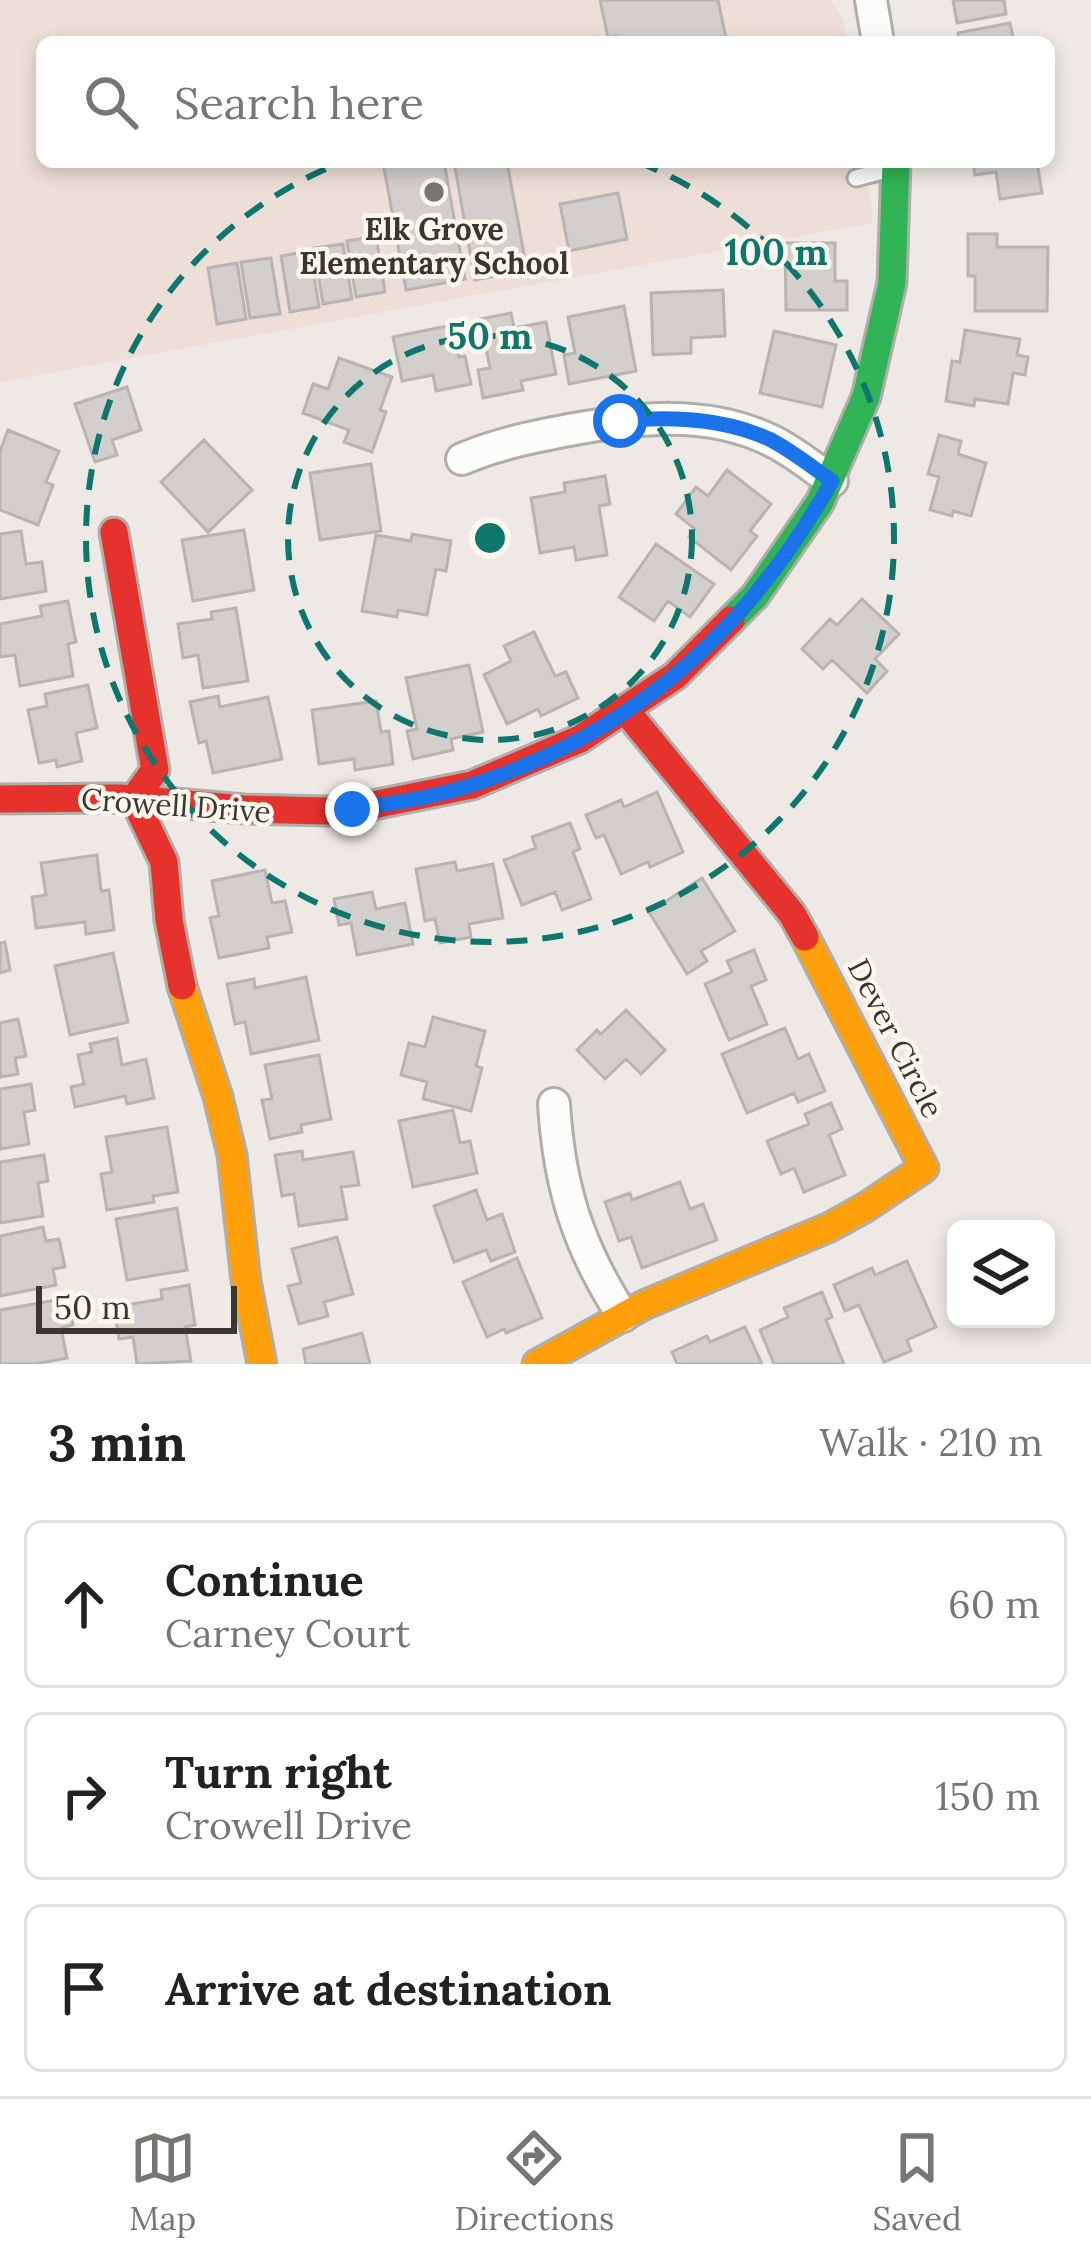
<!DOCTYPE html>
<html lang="en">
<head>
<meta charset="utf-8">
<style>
	body { margin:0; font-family:Lora,serif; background:#f2f2f2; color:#222 }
	.controls { position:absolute; right:36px; bottom:36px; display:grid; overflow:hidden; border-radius:18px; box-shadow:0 6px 18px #0003 }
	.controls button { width:108px; height:108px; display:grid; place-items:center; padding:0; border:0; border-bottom:3px solid #e0e0e0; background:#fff; color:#222; font:60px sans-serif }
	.scale { position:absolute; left:36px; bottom:30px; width:201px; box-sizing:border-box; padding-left:12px; border:6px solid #3a3733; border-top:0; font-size:33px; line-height:42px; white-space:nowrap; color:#3a3733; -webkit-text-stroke:9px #fff7ee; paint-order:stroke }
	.stop { position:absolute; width:36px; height:36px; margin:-27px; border:9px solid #1a73e8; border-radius:50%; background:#fff }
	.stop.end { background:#1a73e8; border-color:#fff; box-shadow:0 3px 12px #0008 }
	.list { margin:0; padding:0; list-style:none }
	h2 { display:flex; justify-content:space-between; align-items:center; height:156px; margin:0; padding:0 48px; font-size:51px }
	h2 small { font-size:39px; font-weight:400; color:#767676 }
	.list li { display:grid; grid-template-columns:78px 1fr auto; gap:36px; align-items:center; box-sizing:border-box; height:168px; margin:0 24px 24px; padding:0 24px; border:3px solid #e0e0e0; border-radius:18px }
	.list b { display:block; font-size:45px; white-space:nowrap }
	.list p { margin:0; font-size:39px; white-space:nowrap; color:#767676 }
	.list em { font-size:39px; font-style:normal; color:#767676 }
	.icon { flex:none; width:66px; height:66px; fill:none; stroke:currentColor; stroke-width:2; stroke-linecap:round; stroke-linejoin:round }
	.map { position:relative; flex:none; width:1091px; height:1364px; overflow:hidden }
	.search { position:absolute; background:#fff; box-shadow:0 6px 18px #0003; left:36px; right:36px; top:36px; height:132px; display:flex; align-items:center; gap:30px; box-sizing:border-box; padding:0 42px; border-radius:18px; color:#767676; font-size:45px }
	.sheet { height:732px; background:#fff }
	nav { display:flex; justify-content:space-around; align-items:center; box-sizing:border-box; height:168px; border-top:3px solid #e0e0e0; background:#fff; font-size:33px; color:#767676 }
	nav a { display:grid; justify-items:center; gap:6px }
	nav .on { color:#797571 }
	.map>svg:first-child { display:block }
</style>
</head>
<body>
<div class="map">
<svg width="1091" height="1364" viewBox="0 0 1091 1364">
	<rect width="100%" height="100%" fill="#eee9e4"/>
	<path fill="#eeded8" d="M0 0H831L844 22 847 42H42V162H865L873 223 0 382Z"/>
	<path fill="#d3cfcc" stroke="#b9b4b1" stroke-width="3" d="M600 0H718L726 38 709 42H617L616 36 608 38Z
		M953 0H1004L1006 14 957 23Z
		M1010 23 1014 42H959L958 33Z
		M383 162H444L465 279 406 290Z
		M454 162H507L527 270 475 280Z
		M973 162H1037L1042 193 1000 199 996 172 975 175Z
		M618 193 627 239 569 251 560 204Z
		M968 234H997V247H1048L1047 311H975V276H968Z
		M376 236 385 292 356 297 347 241Z
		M785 243H835V281H847V310H786Z
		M343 244 352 299 323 304 314 248Z
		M310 251 319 307 290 312 281 256Z
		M271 258 280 314 250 318 241 262Z
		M237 263 246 319 217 324 208 268Z
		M723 290 725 336 691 338V353L653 355 651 293Z
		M624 306 636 371 569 384 564 355 575 353 568 317Z
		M511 313 514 328 546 322 556 374 521 381 523 390 483 398 478 370 490 368 480 319Z
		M452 325 459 357 465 356 471 384 436 391 433 375 402 381 393 337Z
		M965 330 1020 339 1017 355 1028 357 1025 375 1013 373 1008 404 975 399 974 406 946 401 952 361 960 362Z
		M774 331 836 345 822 407 760 393Z
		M339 358 392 377 380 410 386 412 372 452 344 442 349 430 303 413 313 384 328 389Z
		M127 387 141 430 112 440 117 455 95 462 75 404Z
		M8 430 59 451 46 482 53 485 38 525 0 510V451Z
		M939 435 961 441 958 454 986 463 971 516 953 511 952 516 930 510 939 477 928 474Z
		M204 440 252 490 208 532 161 482Z
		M371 464 381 531 320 540 310 473Z
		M727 470 771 504 750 531 757 536 731 570 689 537 695 529 676 514 696 487 708 496Z
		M605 476 610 504 599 506 607 555 576 560 574 547 540 553 531 498 565 492 564 483Z
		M244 530 254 590 193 601 182 540Z
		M21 531 26 564 42 562 46 591 0 599V534Z
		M412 534 451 541 446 571 436 569 427 615 398 610 397 617 362 611 376 535 411 541Z
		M656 544 714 584 690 617 668 601 654 621 619 597Z
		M862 599 899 634 875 659 887 671 867 693 832 660 823 669 802 649 830 619 837 625Z
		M68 601 76 642 68 644 73 676 20 686 15 655 0 657V624L42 616 40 606Z
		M236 608 248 681 203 688 198 655 183 658 178 624 212 619 211 612Z
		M534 632 555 676 566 672 578 698 541 716 538 709 507 724 484 675 511 661 504 646Z
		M469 665 483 732 451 739 453 750 413 759 407 731 417 729 406 678Z
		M88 685 97 728 76 733 82 761 57 767 56 760 39 763 28 710 47 706 45 694Z
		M218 696 220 707 268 697 282 759 213 773 206 741 199 743 190 702Z
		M376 701 381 732 389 731 393 764 355 770 354 759 319 764 312 710Z
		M657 792 683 852 650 867 648 862 621 874 604 835 596 838 586 815 621 800 624 807Z
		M570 823 580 849 573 852 591 899 562 910 555 892 522 905 504 860 536 848 532 837Z
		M97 855 101 891 109 890 114 930 86 934 85 922 36 928 32 897 46 895 41 863Z
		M455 862 457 871 493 864 503 918 469 924 471 937 440 943 435 919 425 921 416 869Z
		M265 870 272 903 285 901 292 932 267 937 269 948 219 958 210 918 219 916 212 881Z
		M702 878 735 931 701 951 707 961 687 974 649 912Z
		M372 892 376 909 405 903 413 944 357 955 351 923 339 925 334 899Z
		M5 942 10 970 0 973V943Z
		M754 950 766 980 751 986 767 1024 729 1040 705 984 732 972 727 961Z
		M113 953 128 1022 70 1035 55 966Z
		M306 977 319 1040 251 1054 245 1022 235 1024 227 984 254 979 255 988Z
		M626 1010 665 1050 641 1074 626 1059 605 1079 577 1050 597 1030 601 1034Z
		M433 1017 485 1031 476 1066 482 1068 471 1111 423 1099 427 1082 401 1075 409 1043 425 1047Z
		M18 1019 26 1056 15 1058 18 1074 0 1077V1023Z
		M785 1028 798 1059 809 1054 825 1091 798 1102 794 1093 747 1113 722 1054Z
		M117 1038 122 1065 146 1059 154 1098 127 1104 125 1096 75 1107 71 1087 84 1084 78 1055 92 1052 90 1044Z
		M319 1055 331 1119 301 1125 302 1132 270 1139 262 1100 272 1099 265 1065Z
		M31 1084 35 1110 24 1112 29 1144 0 1149V1089Z
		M831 1103 842 1129 829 1135 845 1175 804 1192 794 1168 781 1174 767 1141 809 1124 805 1114Z
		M453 1110 460 1143 470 1141 477 1173 413 1187 399 1121Z
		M167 1127 178 1192 153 1196 154 1202 107 1210 101 1174 112 1172 106 1137Z
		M302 1151 303 1160 353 1152 359 1185 341 1187 347 1219 299 1226 294 1194 282 1196 275 1155Z
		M44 1155 48 1181 38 1183 43 1216 0 1223V1162Z
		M680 1182 690 1209 703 1204 717 1240 642 1268 631 1237 619 1241 605 1202 630 1193 632 1200Z
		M476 1190 487 1220 502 1214 515 1252 491 1261 486 1250 454 1262 434 1206Z
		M177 1208 187 1270 127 1280 116 1219Z
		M43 1227 46 1241 59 1239 65 1267 53 1269 56 1285 0 1296V1236Z
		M337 1237 353 1294 324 1302 328 1316 299 1324 288 1286 301 1283 292 1249Z
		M517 1258 542 1318 506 1333 504 1329 487 1337 463 1282Z
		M907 1261 936 1327 907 1340 911 1351 884 1362 859 1305 845 1311 834 1285 872 1268 875 1275Z
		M189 1285 195 1325 185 1327 191 1361 137 1364 133 1337 119 1339 114 1307 162 1299 161 1290Z
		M822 1292 832 1317 826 1320 844 1364H774L760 1330 788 1317 784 1308Z
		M68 1298 73 1325 61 1328 67 1358 35 1364H0V1310Z
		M745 1327 762 1364H677L672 1352 707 1336 710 1342Z
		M362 1333 370 1364H306L303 1349Z"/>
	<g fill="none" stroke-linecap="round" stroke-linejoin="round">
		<g stroke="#b1aeaa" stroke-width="21">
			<path id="lane" d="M856 178 894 168"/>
		</g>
		<g stroke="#b1aeaa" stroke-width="36">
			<path id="street" d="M871 0 878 42
				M462 459C497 444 532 437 569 430 637 418 705 409 770 440 792 450 812 467 832 481
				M554 1104C559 1186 578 1247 623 1316"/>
		</g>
		<g stroke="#b1aeaa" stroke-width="33">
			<path id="fast" d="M731 620 755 596 820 502 866 397 892 283 896 162"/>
		</g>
		<g stroke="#b1aeaa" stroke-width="33">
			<path id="slow" d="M182 986 218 1097 232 1155 246 1281 262 1364
				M537 1364 644 1305 830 1227 866 1207 924 1168 805 937"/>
		</g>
		<g stroke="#b1aeaa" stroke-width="33">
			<path id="jam" d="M114 532 155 770 134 799 164 862 169 920 182 986
				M627 712 792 914 805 937
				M0 799 119 798 244 809 326 811 353 809 472 785 580 739 675 676 731 620"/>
		</g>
		<use href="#lane" stroke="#fcfcfb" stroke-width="15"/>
		<use href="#street" stroke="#fcfcfb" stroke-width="30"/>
		<use href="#fast" stroke="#30b455" stroke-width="27"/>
		<use href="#slow" stroke="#ff9f0a" stroke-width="27"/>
		<use href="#jam" stroke="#e5322d" stroke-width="27"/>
	</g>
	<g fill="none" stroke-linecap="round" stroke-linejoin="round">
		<path stroke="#1a73e8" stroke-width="15" d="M352 809C394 803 437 797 478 783 639 730 750 627 832 481 812 467 791 450 769 439 722 418 671 416 620 421"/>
	</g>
	<g fill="none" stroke="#0f766e" stroke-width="6" stroke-dasharray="21 15">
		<circle cx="490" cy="538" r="202"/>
		<path d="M638 162A404 404 0 1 1 342 162"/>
	</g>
	<circle fill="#797571" stroke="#fff7ee" stroke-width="4.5" cx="434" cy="192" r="12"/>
	<g text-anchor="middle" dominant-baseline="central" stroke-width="9" stroke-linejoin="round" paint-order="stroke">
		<g font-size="30" font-weight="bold" fill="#3a3733" stroke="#fff7ee">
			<text x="434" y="229">Elk Grove<tspan x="434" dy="34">Elementary School</tspan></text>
		</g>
		<g font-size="30" fill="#3a3733" stroke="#fff7ee">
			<text transform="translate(176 805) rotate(4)">Crowell Drive</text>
			<text transform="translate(896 1038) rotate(63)">Dever Circle</text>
		</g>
	</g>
	<circle cx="490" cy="538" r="18" fill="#0f766e" stroke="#fff7ee" stroke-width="6"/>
	<g font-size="36" text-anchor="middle" font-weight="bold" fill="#0f766e" stroke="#fff7ee" stroke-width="9" stroke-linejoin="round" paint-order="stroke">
		<text x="776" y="265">100 m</text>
		<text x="490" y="349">50 m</text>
	</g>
</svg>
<div class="controls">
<button><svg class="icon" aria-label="layers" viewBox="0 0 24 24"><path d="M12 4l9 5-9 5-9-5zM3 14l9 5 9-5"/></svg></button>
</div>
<div class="scale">50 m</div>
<div class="stop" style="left:620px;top:421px"></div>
<div class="stop end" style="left:352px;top:809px"></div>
<div class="search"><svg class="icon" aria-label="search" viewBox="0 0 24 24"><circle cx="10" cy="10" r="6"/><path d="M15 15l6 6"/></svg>Search here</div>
</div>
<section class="sheet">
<h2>3 min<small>Walk · 210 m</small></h2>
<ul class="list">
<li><svg class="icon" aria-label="ahead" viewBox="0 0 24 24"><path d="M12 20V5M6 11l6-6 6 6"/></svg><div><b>Continue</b><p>Carney Court</p></div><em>60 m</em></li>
<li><svg class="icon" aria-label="right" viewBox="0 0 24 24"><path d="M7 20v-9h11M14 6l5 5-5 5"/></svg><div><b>Turn right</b><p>Crowell Drive</p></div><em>150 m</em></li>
<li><svg class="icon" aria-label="arrive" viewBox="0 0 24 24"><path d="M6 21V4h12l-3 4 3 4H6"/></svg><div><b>Arrive at destination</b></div></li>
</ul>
</section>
<nav>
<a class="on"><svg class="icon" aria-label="map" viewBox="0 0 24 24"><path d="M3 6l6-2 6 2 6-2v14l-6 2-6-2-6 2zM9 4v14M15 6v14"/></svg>Map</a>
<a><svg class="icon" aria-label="directions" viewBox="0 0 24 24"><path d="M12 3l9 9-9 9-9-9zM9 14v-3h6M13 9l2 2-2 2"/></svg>Directions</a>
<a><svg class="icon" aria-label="saved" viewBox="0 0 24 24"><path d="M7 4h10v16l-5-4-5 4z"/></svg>Saved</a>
</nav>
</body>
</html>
